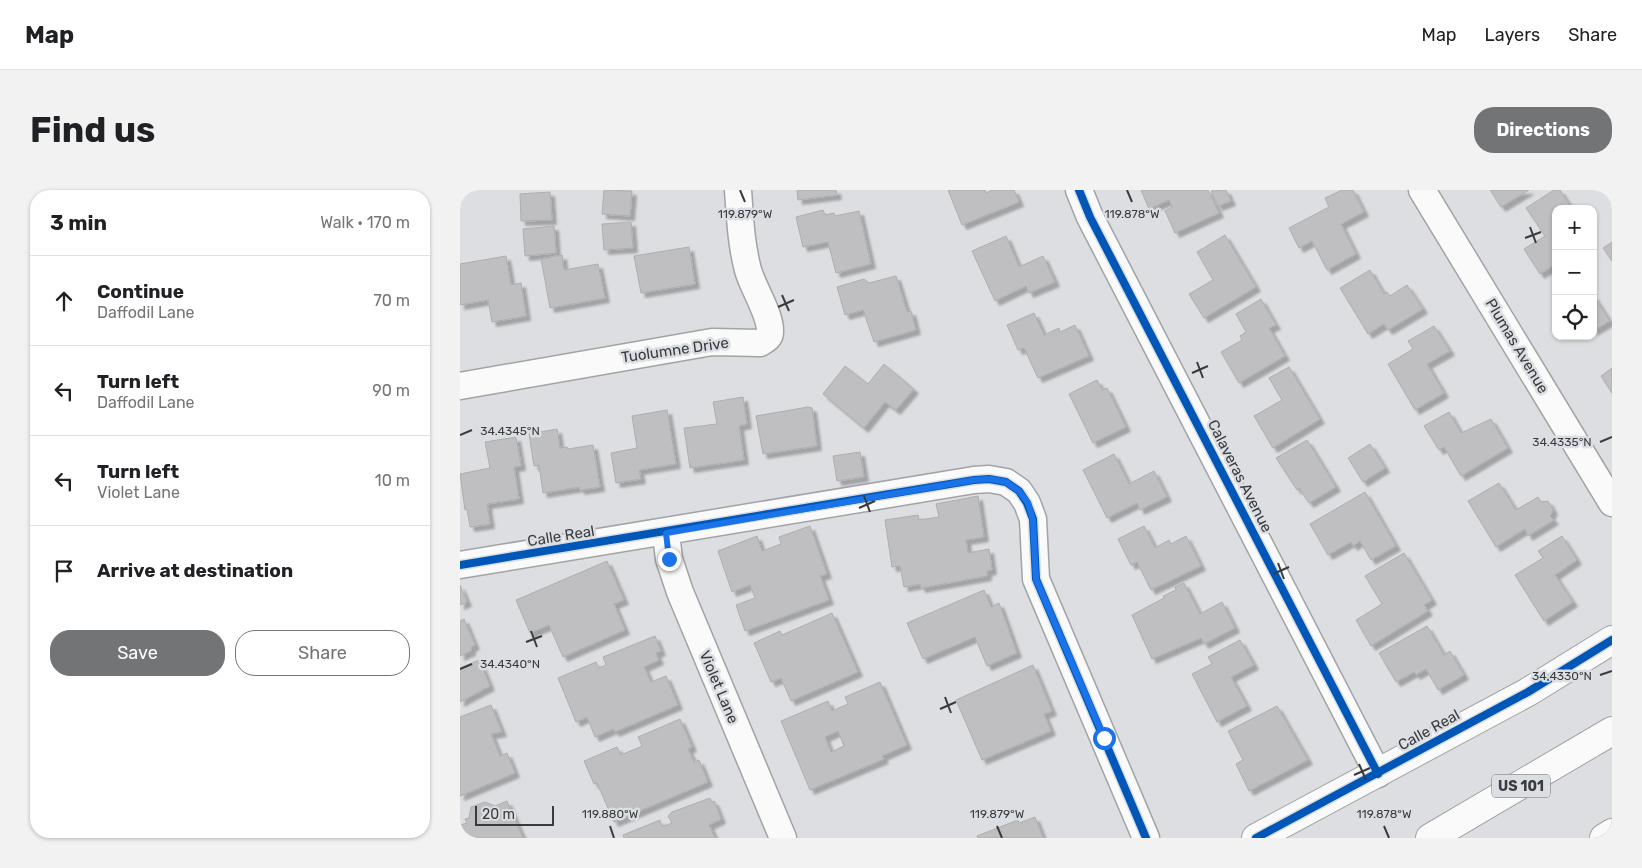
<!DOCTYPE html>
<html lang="en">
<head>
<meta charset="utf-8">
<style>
	body { margin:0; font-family:Rubik,sans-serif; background:#f2f2f2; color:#202124 }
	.controls { position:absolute; right:15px; top:15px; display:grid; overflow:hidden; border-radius:10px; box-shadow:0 1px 4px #0004 }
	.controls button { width:45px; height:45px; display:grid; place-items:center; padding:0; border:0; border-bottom:1px solid #e0e0e0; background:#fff; color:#202124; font:25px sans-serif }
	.scale { position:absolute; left:15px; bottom:12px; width:79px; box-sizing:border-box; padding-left:5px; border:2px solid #3a3b3d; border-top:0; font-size:14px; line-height:18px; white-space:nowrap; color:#3a3b3d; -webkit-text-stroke:4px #dbdee2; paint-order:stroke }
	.stop { position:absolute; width:15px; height:15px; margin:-11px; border:4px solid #1a73e8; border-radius:50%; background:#fff }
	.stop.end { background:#1a73e8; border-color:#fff; box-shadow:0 1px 5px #0008 }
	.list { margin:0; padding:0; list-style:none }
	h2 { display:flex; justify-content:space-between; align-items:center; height:65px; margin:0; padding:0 20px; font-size:21px }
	h2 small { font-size:16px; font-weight:400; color:#757577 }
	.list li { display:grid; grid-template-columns:32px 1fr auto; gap:15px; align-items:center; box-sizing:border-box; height:90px; padding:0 20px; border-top:1px solid #e0e0e0 }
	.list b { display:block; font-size:19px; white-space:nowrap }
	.list p { margin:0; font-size:16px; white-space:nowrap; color:#757577 }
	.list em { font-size:16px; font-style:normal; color:#757577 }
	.actions { display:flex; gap:10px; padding:15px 20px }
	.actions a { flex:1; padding:11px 0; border:1px solid #737476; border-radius:20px; text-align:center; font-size:18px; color:#737476 }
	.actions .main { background:#737476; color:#fff }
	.icon { flex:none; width:28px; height:28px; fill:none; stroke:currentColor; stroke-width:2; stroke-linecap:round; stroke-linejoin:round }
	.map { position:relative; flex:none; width:1152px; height:648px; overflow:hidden; border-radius:20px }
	header { display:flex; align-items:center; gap:30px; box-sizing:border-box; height:70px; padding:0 25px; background:#fff; border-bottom:1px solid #e0e0e0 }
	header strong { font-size:24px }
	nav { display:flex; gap:28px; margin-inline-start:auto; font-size:18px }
	.intro { display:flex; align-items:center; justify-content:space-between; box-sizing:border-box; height:120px; padding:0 30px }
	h1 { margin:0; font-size:35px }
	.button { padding:12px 22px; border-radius:20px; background:#737476; color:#fff; font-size:18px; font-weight:700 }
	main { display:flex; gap:30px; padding:0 30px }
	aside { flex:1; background:#fff; border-radius:20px; box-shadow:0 1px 4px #0004 }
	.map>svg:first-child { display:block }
</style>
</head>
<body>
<header>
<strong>Map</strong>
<nav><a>Map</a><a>Layers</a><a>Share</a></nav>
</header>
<div class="intro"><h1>Find us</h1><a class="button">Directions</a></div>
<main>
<aside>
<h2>3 min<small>Walk · 170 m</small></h2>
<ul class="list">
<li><svg class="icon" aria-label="ahead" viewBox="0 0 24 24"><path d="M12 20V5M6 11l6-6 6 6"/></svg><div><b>Continue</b><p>Daffodil Lane</p></div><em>70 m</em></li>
<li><svg class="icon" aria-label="left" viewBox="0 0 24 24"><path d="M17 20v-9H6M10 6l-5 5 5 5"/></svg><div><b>Turn left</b><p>Daffodil Lane</p></div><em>90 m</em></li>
<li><svg class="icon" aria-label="left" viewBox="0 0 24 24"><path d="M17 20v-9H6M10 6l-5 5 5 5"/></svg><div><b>Turn left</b><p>Violet Lane</p></div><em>10 m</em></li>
<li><svg class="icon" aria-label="arrive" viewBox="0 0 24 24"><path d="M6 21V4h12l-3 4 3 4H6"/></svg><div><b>Arrive at destination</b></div></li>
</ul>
<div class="actions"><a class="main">Save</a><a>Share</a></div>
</aside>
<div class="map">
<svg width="1152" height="648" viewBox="0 0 1152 648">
	<defs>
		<filter id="shadow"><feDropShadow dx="4.5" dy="4.5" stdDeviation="1" flood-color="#0004"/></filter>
	</defs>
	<rect width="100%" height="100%" fill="#dcdee1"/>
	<path fill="#bfbfc1" stroke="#aeaeaf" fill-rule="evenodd" filter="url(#shadow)" d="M144 0 172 1 170 26 142 24Z
		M337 0H376L377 5 338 10Z
		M488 0H525L526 3 532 0H554L559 12 502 35Z
		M681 0H748L759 23 715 43 705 21 712 17 709 10 689 19Z
		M766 0 771 11 758 16 751 1Z
		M882 0H893L904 22 881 34 896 64 867 80 852 51 839 58 829 38 869 17 865 8Z
		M1030 0H1069L1041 17Z
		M1094 0H1100L1112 19H1096V74L1080 84 1064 59 1085 46 1066 18Z
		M90 2 92 30 61 31 60 4Z
		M363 20 365 25 374 23 375 26 399 21 411 74 376 83 368 52 343 57 336 27Z
		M171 32 173 58 144 60 142 34Z
		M94 36 96 63 65 66 63 39Z
		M765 45 796 97 744 128 729 104 753 90 737 62Z
		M546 46 559 77 583 66 595 92 569 103 566 96 535 111 512 61Z
		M1152 52V71L1143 58Z
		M229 57 235 94 181 103 174 66Z
		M102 65 104 80 138 74 145 108 90 118 81 69Z
		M46 66 51 95 61 93 66 126 32 132 28 110 0 115V74Z
		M910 80 924 104 927 102 930 106 947 95 963 119 928 140 924 134 908 144 880 98Z
		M436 86 447 122 451 121 456 140 414 152 403 120 385 125 377 97 404 89 409 93Z
		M1133 105 1150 131 1133 141Z
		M801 109 816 135 809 138 825 166 779 193 761 162 782 150 780 146 786 142 776 124Z
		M574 123 584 145 599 138 600 142 615 135 629 166 578 188 564 158 558 160 547 135Z
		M974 136 990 161 967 174 984 203 955 220 928 174 953 159 948 151Z
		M424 174 454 199 436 220 425 212 404 238 363 204 385 176 408 194Z
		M829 177 860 229 813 258 794 226 822 210 809 188Z
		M1152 178V203L1141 186Z
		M637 190 642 200 647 198 666 237 633 253 609 204Z
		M283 207 287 234 279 236 284 270 230 278 224 238 257 234 253 212Z
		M348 217 352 218 357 256 303 264 296 226Z
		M207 220 216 274 179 280 181 289 156 293 151 263 177 258 172 226Z
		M989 222 1001 243 1031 229 1048 258 1001 286 984 257 979 260 964 236Z
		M97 239 100 258 107 257 108 259 133 255 140 297 120 300V297L83 303 79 275 74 276 69 244Z
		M56 247 61 276 54 277 59 309 27 314 30 334 10 337 7 319 5 320 0 284 30 278 25 252Z
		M847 250 876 297 849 313 839 298 837 300 816 268Z
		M910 254 925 278 903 292 888 268Z
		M400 262 404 287 377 291 373 266Z
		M654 264 669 294 694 281 707 307 680 320 677 313 647 328 623 280Z
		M1039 293 1056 320 1078 307 1081 312 1088 311 1093 320 1090 326 1094 330 1068 346 1065 339 1036 357 1008 311Z
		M905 302 936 356 911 370 900 351 893 356 891 352 868 365 850 334Z
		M518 306 524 347 506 350 508 363 529 359 532 380 527 381V386L461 398 460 394 444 397 440 376 432 377 425 330 458 325 459 330 479 327 476 314Z
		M350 336 367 384 360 386 369 410 285 441 276 415 295 408 290 395 272 402 258 361 297 346 302 361 321 354 319 347Z
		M684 336 695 358 709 350 711 354 726 346 741 376 691 400 677 372 671 375 658 349Z
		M1102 346 1117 370 1095 385 1113 412 1084 431 1055 385 1083 368 1078 361Z
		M944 363 972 410 964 415 968 421 911 456 896 430 922 414 905 386Z
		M147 371 164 410 154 414 165 440 103 467 89 435 70 443 56 410Z
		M724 393 740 424 762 412 775 438 744 454 741 448 692 469 672 425 704 408 703 406 716 400 715 397Z
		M0 395 7 412 0 415Z
		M524 400 531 417 539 413 557 463 527 476 515 447 463 469 447 433Z
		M372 423 398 482 331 511 321 488 311 492 294 453 320 441 322 445Z
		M4 429 15 455 11 457V461L0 466V431Z
		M967 436 984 465 990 461 1004 485 978 500 966 479 956 485 954 482 936 492 919 463Z
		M195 446 201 461 196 463 199 470 184 477 191 492 206 486 218 515 155 542 153 539 135 547 127 527 116 532 98 488 136 472 139 478 146 475 143 467Z
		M780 450 794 475 771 487 787 516 757 532 732 484 752 474 748 467Z
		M19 470 30 496 0 512V478Z
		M573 475 592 521 584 524 591 541 522 570 496 510Z
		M420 492 447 555 422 566 424 569 350 600 321 531 368 511 372 521 388 514 385 507ZM378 541 384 556 371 562 365 547Z
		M31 515 42 542 31 544 40 566 47 563 55 583 0 606V527Z
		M817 516 848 570 789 601 776 574 783 570 768 541Z
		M220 529 232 557 228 559 234 572 239 570 248 592 154 632 137 593 134 594 124 571 157 557 161 565 182 556 178 547Z
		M250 608 252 612 254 611 261 629 249 635 255 648H164L163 645 200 630 202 637 212 633 208 626 212 622Z
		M47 611 63 648H3L0 635 7 633 5 629 9 628 11 617 25 612 35 616Z
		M575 627 583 648H518L517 646 558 630 559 633Z"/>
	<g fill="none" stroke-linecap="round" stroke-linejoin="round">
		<g stroke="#a2a3a5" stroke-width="29">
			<path id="street" d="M619 0 630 27 918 584
				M962 0 1152 313
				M0 196 252 152 300 153C305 150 310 148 310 142 311 125 293 98 288 80 281 54 280 27 278 0
				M206 343 209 369 220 402 323 648
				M0 375 514 290 529 289 546 292 559 301 567 313 573 329 576 389 686 648"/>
		</g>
		<g stroke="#a2a3a5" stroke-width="30">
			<path id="secondary" d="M796 648 1068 502 1152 450"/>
		</g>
		<g stroke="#a2a3a5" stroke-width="30">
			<path id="highway" d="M970 648 1152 541
				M1144 648 1152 643"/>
		</g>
		<use href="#street" stroke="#fafafa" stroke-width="26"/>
		<use href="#secondary" stroke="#fafafa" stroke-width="28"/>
		<use href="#highway" stroke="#fafafa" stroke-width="28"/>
		<g stroke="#dbdee2" stroke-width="11">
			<path id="cycleway" d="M619 0 630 27 918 584
				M0 375 514 290 529 289 546 292 559 301 567 313 573 329 576 389 686 648
				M796 648 1068 502 1152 450"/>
		</g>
		<use href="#cycleway" stroke="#0057b8" stroke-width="8"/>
	</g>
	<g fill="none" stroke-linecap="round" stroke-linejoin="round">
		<path stroke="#1a73e8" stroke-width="6" d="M209 369 206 343 514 290 530 289 546 292 559 301 568 313 573 330 576 389 644 548"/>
	</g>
	<path fill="none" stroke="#3a3b3d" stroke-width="2" d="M280 0 285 12M667 0 672 12M1070 37 1076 53M1065 48 1081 42M322 105 329 121M318 117 334 110M737 172 743 188M732 183 748 176M0 245 12 240M1140 252 1152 247M404 306 410 322M399 318 415 311M818 373 824 389M813 384 829 377M71 441 77 457M66 452 82 446M0 479 12 474M1140 485 1152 481M485 507 491 523M480 519 496 512M899 574 906 590M894 585 910 578M150 636 154 648M537 636 542 648M924 636 929 648"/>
	<g text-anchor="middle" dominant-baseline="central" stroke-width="5" stroke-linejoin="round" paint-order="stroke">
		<rect fill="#dbdee2" stroke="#6a6c6e" stroke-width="1" x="1032" y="584.5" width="58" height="23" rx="4"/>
		<g font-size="14" font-weight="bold" fill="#3a3b3d">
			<text x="1061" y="596">US 101</text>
		</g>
		<g font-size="15" fill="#3a3b3d" stroke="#dbdee2">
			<text transform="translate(1057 156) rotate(59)">Plumas Avenue</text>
			<text transform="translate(215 160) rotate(-8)">Tuolumne Drive</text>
			<text transform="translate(780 286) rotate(63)">Calaveras Avenue</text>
			<text transform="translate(101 346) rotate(-9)">Calle Real</text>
			<text transform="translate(259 497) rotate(67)">Violet Lane</text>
			<text transform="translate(969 540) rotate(-29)">Calle Real</text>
		</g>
	</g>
	<g font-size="12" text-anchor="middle" fill="#3a3b3d" stroke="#dbdee2" stroke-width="5" stroke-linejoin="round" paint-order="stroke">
		<text x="285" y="28">119.879°W</text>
		<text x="672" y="28">119.878°W</text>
		<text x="50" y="245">34.4345°N</text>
		<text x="1102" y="256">34.4335°N</text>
		<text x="50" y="478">34.4340°N</text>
		<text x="1102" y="490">34.4330°N</text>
		<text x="150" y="628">119.880°W</text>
		<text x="537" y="628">119.879°W</text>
		<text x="924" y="628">119.878°W</text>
	</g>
</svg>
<div class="controls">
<button>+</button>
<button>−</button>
<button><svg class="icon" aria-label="locate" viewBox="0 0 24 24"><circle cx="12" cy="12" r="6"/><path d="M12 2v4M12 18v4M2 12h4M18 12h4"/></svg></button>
</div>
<div class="scale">20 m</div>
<div class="stop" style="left:644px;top:548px"></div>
<div class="stop end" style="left:209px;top:369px"></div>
</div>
</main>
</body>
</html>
